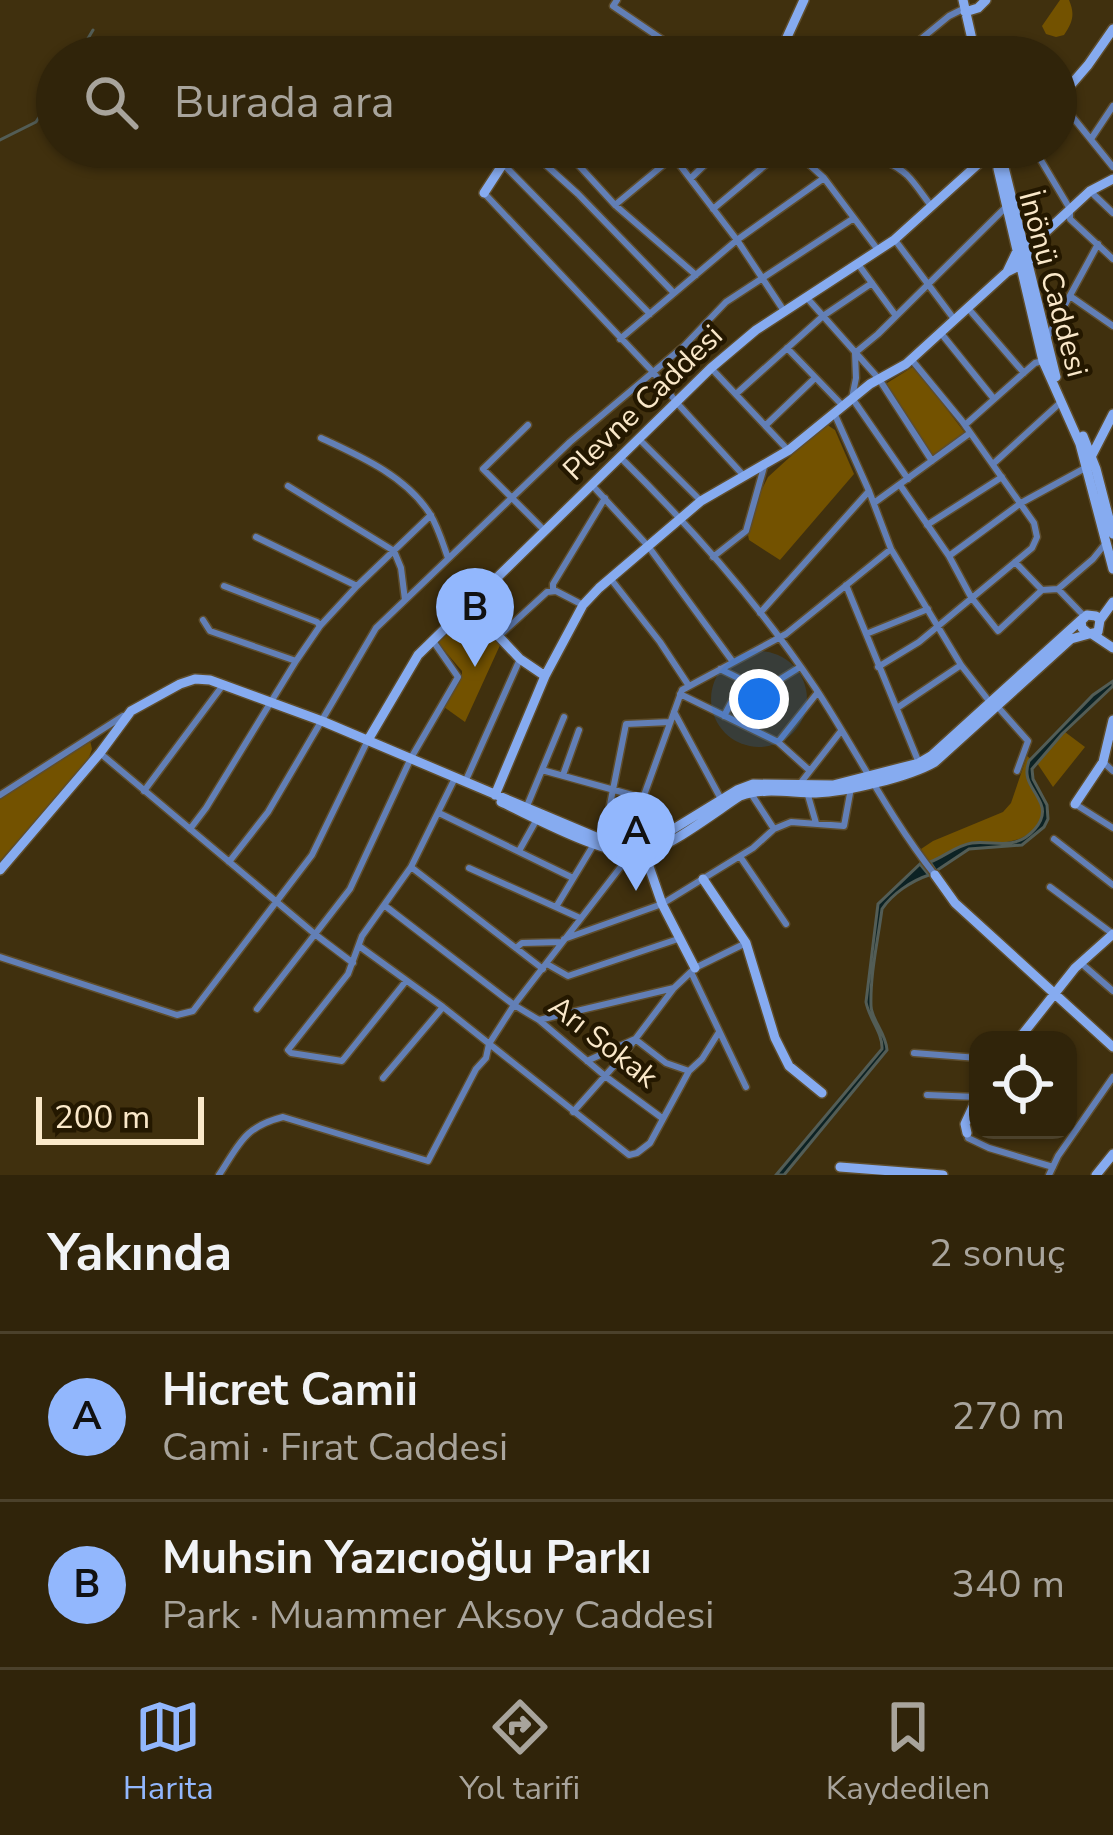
<!DOCTYPE html>
<html lang="tr">
<head>
<meta charset="utf-8">
<style>
	body { margin:0; font-family:"Nunito Sans",sans-serif; background:#3c3018; color:#f1f3f6 }
	.controls { position:absolute; right:36px; bottom:36px; display:grid; overflow:hidden; border-radius:24px; box-shadow:0 3px 9px #0004 }
	.controls button { width:108px; height:108px; display:grid; place-items:center; padding:0; border:0; border-bottom:3px solid #4b412b; background:#30240a; color:#f1f3f6; font:60px sans-serif }
	.scale { position:absolute; left:36px; bottom:30px; width:168px; box-sizing:border-box; padding-left:12px; border:6px solid #fae8c9; border-top:0; font-size:33px; line-height:42px; white-space:nowrap; color:#fae8c9; -webkit-text-stroke:9px #241800; paint-order:stroke }
	.you { position:absolute; left:759px; top:699px; width:42px; height:42px; margin:-30px; border:9px solid #fff; border-radius:50%; background:#1a73e8; box-shadow:0 0 0 18px #1a73e833 }
	.badge { display:grid; place-items:center; width:78px; height:78px; border-radius:50%; background:#92b7fd; color:#111; font-size:39px; font-weight:700 }
	.pin { position:absolute; translate:-50% -99px; filter:drop-shadow(0 3px 6px #0008) }
	.pin::after { content:''; position:absolute; top:63px; width:42px; height:36px; background:inherit; clip-path:polygon(0 0,100% 0,50% 100%) }
	.list { margin:0; padding:0; list-style:none }
	h2 { display:flex; justify-content:space-between; align-items:center; height:156px; margin:0; padding:0 48px; font-size:51px }
	h2 small { font-size:39px; font-weight:400; color:#a8a49c }
	.list li { display:grid; grid-template-columns:78px 1fr auto; gap:36px; align-items:center; box-sizing:border-box; height:168px; padding:0 48px; border-top:3px solid #4b412b }
	.list b { display:block; font-size:45px; white-space:nowrap }
	.list p { margin:0; font-size:39px; white-space:nowrap; color:#a8a49c }
	.list em { font-size:39px; font-style:normal; color:#a8a49c }
	.icon { flex:none; width:66px; height:66px; fill:none; stroke:currentColor; stroke-width:2; stroke-linecap:round; stroke-linejoin:round }
	.map { position:relative; flex:none; width:1113px; height:1175px; overflow:hidden }
	.search { position:absolute; background:#30240a; box-shadow:0 3px 9px #0004; left:36px; right:36px; top:36px; height:132px; display:flex; align-items:center; gap:30px; box-sizing:border-box; padding:0 42px; border-radius:66px; color:#a8a49c; font-size:45px }
	.sheet { height:492px; background:#30240a }
	nav { display:flex; justify-content:space-around; align-items:center; box-sizing:border-box; height:168px; border-top:3px solid #4b412b; background:#30240a; font-size:33px; color:#a8a49c }
	nav a { display:grid; justify-items:center; gap:6px }
	nav .on { color:#92b7fd }
	.map>svg:first-child { display:block }
</style>
</head>
<body>
<div class="map">
<svg width="1113" height="1175" viewBox="0 0 1113 1175">
	<rect width="100%" height="100%" fill="#40300e"/>
	<path fill="#735200" d="M1060 0H1069C1075 14 1073 22 1064 35L1056 37 1046 34 1042 26Z
		M914 366 965 433 935 456H931L884 385Z
		M826 424 835 430 854 474 780 560 749 540 748 535 759 495 768 477Z
		M471 613 501 643 465 722 444 707 462 676V671L437 642 467 614Z
		M1065 732 1085 747 1053 787 1037 763Z
		M90 740 92 749 88 760 0 861V798Z
		M1027 756 1031 759C1021 777 1033 786 1040 802 1045 813 1043 819 1035 828 1014 850 990 839 964 846 952 849 941 858 929 862L921 849 933 841 1003 812 1011 803Z"/>
	<path fill="#0c2224" stroke="#535d56" stroke-width="3" d="M1113 681V686L1062 734 1032 769 1033 779 1047 805 1048 819 1044 827 1022 845 969 849 936 871 930 862C944 857 957 845 972 843 985 841 998 845 1010 843 1027 841 1048 822 1041 804 1034 787 1022 780 1029 761L1093 695Z
		M920 864 929 875C911 881 892 894 882 909 878 940 870 974 871 1006 872 1021 886 1033 887 1050L784 1175H776L882 1049C883 1033 869 1019 866 1002L878 904Z"/>
	<g fill="none" stroke-linecap="round" stroke-linejoin="round">
		<path stroke="#535d56" stroke-width="3" d="M77 57 93 30
			M0 140 36 122 57 89"/>
		<g stroke="#5e4d2c" stroke-width="9">
			<path id="street" d="M617 0 613 6 688 57
				M899 57 949 16 965 8
				M1059 100 1113 167
				M1091 139 1113 106
				M526 147 578 194 673 292
				M562 147 615 205 696 275
				M666 147 737 240 784 311
				M790 147 824 178 878 250
				M801 147C836 149 879 150 907 175 916 184 924 197 932 207
				M1033 147 1070 209V219L1113 259
				M503 164 650 314
				M691 178 723 147
				M1090 191 1113 213
				M484 193 653 372 677 403 744 476
				M615 205 674 156
				M713 209 787 147
				M895 240 954 319
				M858 264 896 316
				M1070 296 1113 326
				M808 299 879 379 932 461
				M967 307 1024 373
				M940 332 994 399
				M1048 336 1098 244
				M620 339 737 240 824 178
				M787 348 843 406
				M711 368 788 450
				M736 394 823 316 872 283
				M835 415 869 491 891 549 961 665 989 701
				M528 425 483 469 545 531
				M766 425 815 378
				M965 425 1035 363 1043 361
				M321 438C360 456 406 476 430 514 438 527 443 544 448 558
				M639 439 701 501
				M620 457C692 528 760 605 816 689 856 750 889 817 935 875
				M993 464 1061 402
				M908 479 852 398 856 378 855 353 878 334 1006 207
				M592 485 648 546 733 662
				M900 485 949 556 971 597 998 631 1042 590
				M288 486 394 551 401 568 405 600
				M874 503 970 433
				M927 525 1002 477
				M256 537 357 586 431 515
				M949 556 1021 503 1087 467
				M713 557 746 531 764 467
				M1015 562 1042 590 1058 589 1085 617
				M610 578 660 642 689 686
				M846 585 919 763
				M224 586 317 622 320 626
				M1058 589 1093 559 1105 544
				M553 591V584L605 498
				M760 613 869 491
				M203 620 210 631 296 661
				M866 634 928 609
				M499 636 547 592 556 591 583 605
				M878 667 919 642 1032 548 1037 537 1034 523 962 421 911 359
				M720 669 763 690 800 667
				M680 694 778 742 809 770
				M997 706 1028 741 1017 771
				M897 708 961 665
				M674 712 721 799
				M724 716 742 682
				M779 741 818 692
				M100 753 316 935 353 963
				M1103 762 1113 771
				M542 770 643 798 682 690 786 634 891 549
				M563 775 579 730
				M466 780 520 659
				M799 785 841 731
				M144 791 223 685
				M750 792 774 829
				M807 792 816 823
				M0 795 123 716
				M1075 804 1113 828
				M527 806 564 717
				M439 813 573 878
				M190 829 206 808 296 661 320 626 357 586
				M1054 839 1113 885
				M603 840 626 724 670 722
				M519 851 537 819
				M741 858 786 924
				M229 862 268 812 376 628 570 442 684 346 726 302 854 218
				M411 867 543 969
				M469 868 580 918
				M1050 887 1113 934
				M384 905 514 1005 539 1020 605 1076 662 1118
				M556 907 594 844
				M564 939 662 904 753 848 774 829 791 822 844 826 851 788
				M359 946 443 1007 629 1155 637 1153 650 1143 689 1071
				M516 948 522 943 562 942
				M0 957 177 1015 193 1011 312 855 367 742
				M547 964 568 976 678 939
				M1082 964 1113 991
				M691 972 746 1087
				M406 981 342 1061 291 1053 288 1050 348 974 362 936 411 867 454 780
				M257 1009 350 889 411 758 458 677 433 641
				M539 1020 674 988
				M914 1053 978 1058
				M587 1061 635 1039 666 1063 689 1071 702 1059 719 1032
				M383 1078 443 1007
				M927 1095 977 1097
				M573 1112 621 1058 674 988 695 968 746 943
				M967 1133 968 1138 989 1148 1053 1167
				M219 1175C240 1143 244 1127 283 1117L428 1161 476 1069 486 1058 489 1044 514 1005 633 851
				M1049 1175 1058 1156 1113 1077"/>
		</g>
		<g stroke="#5e4d2c" stroke-width="12">
			<path id="secondary" d="M963 0 976 57
				M965 12 978 8 986 0
				M778 57 804 0
				M1056 102 1088 65 1113 29
				M997 147 998 169 1043 361 1080 444 1113 569
				M1001 155 1056 377
				M484 193 514 147
				M1037 240 1090 191 1113 179
				M1037 240 1029 261 1007 272 1017 251Z
				M1083 436 1096 469 1113 534
				M1091 457 1113 414
				M469 605 520 659 545 676
				M1100 620 1096 616 1087 615 1081 621 1082 628 1089 634 1098 632 1100 620 1113 602
				M1092 634 1113 648
				M368 740 418 655 711 368 756 330 894 240 997 147
				M495 795 545 676 583 605 599 588 701 501 789 450 870 384 906 364 1007 272
				M501 802C534 817 608 858 643 853 666 850 718 810 740 796 765 787 790 793 816 793 846 792 909 777 935 762L1071 639 1089 634
				M1075 804 1103 762 1113 720
				M644 852 662 904 695 968
				M0 870 100 753 131 711 180 684 195 679 210 680 322 721 603 840 644 847 737 790 753 784 833 785 919 763 931 756 1083 618
				M935 875 955 903 1113 1047
				M703 879 746 943 775 1038 789 1066 822 1093
				M1018 1040 1075 968 1113 934
				M967 1133 965 1124 978 1096
				M840 1167 943 1175
				M1096 1175 1113 1154"/>
		</g>
		<use href="#street" stroke="#627fb6" stroke-width="6"/>
		<use href="#secondary" stroke="#86abf0" stroke-width="9"/>
	</g>
	<g text-anchor="middle" dominant-baseline="central" stroke-width="9" stroke-linejoin="round" paint-order="stroke">
		<g font-size="30" fill="#fae8c9" stroke="#241800">
			<text transform="translate(1053 284) rotate(75)">İnönü Caddesi</text>
			<text transform="translate(643 403) rotate(-44)">Plevne Caddesi</text>
			<text transform="translate(603 1042) rotate(38)">Arı Sokak</text>
		</g>
	</g>
</svg>
<div class="controls">
<button><svg class="icon" aria-label="locate" viewBox="0 0 24 24"><circle cx="12" cy="12" r="6"/><path d="M12 2v4M12 18v4M2 12h4M18 12h4"/></svg></button>
</div>
<div class="scale">200 m</div>
<div class="you"></div>
<div class="pin badge" style="left:636px;top:891px">A</div>
<div class="pin badge" style="left:475px;top:667px">B</div>
<div class="search"><svg class="icon" aria-label="search" viewBox="0 0 24 24"><circle cx="10" cy="10" r="6"/><path d="M15 15l6 6"/></svg>Burada ara</div>
</div>
<section class="sheet">
<h2>Yakında<small>2 sonuç</small></h2>
<ul class="list">
<li><span class="badge">A</span><div><b>Hicret Camii</b><p>Cami · Fırat Caddesi</p></div><em>270 m</em></li>
<li><span class="badge">B</span><div><b>Muhsin Yazıcıoğlu Parkı</b><p>Park · Muammer Aksoy Caddesi</p></div><em>340 m</em></li>
</ul>
</section>
<nav>
<a class="on"><svg class="icon" aria-label="map" viewBox="0 0 24 24"><path d="M3 6l6-2 6 2 6-2v14l-6 2-6-2-6 2zM9 4v14M15 6v14"/></svg>Harita</a>
<a><svg class="icon" aria-label="directions" viewBox="0 0 24 24"><path d="M12 3l9 9-9 9-9-9zM9 14v-3h6M13 9l2 2-2 2"/></svg>Yol tarifi</a>
<a><svg class="icon" aria-label="saved" viewBox="0 0 24 24"><path d="M7 4h10v16l-5-4-5 4z"/></svg>Kaydedilen</a>
</nav>
</body>
</html>
